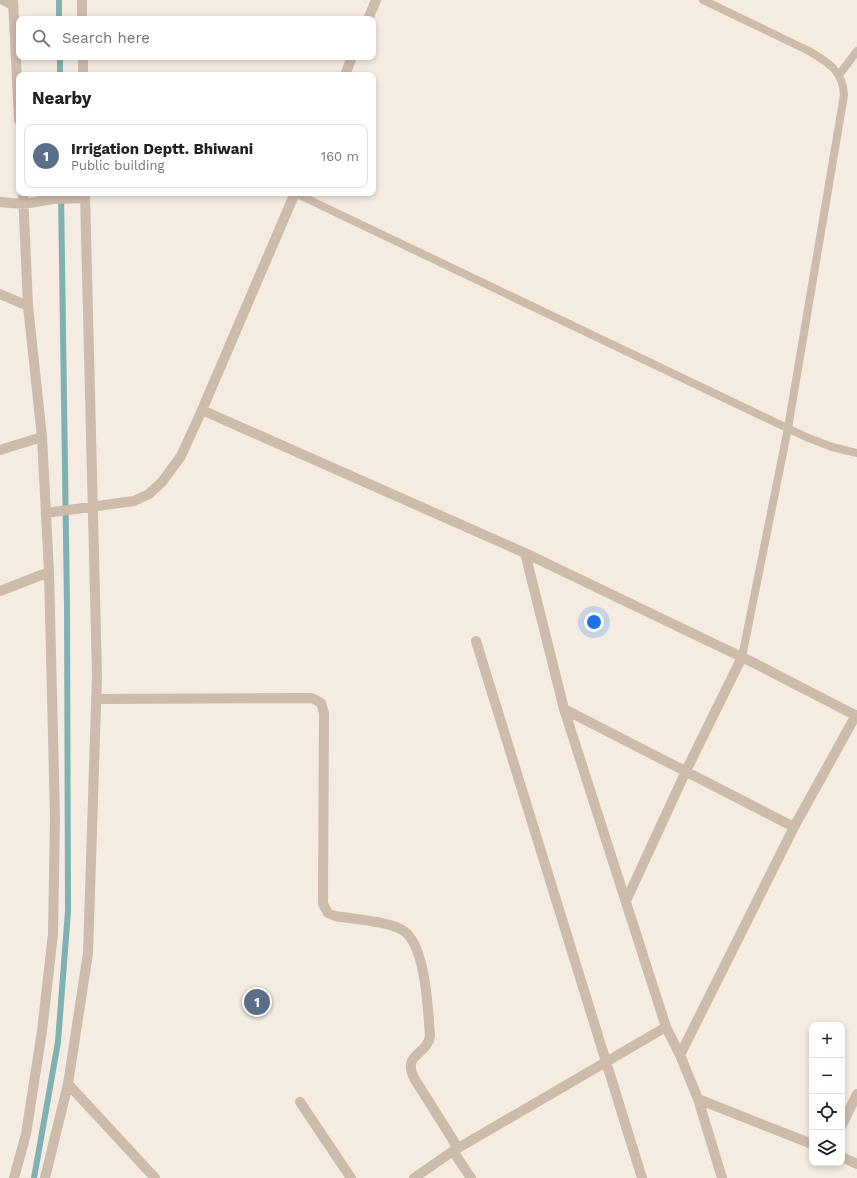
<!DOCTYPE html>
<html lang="en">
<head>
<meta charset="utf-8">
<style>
	body { margin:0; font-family:"Work Sans",sans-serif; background:#f6f6f6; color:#202124 }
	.controls { position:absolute; right:12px; bottom:12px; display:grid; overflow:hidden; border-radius:8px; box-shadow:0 2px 6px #0003 }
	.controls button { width:36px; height:36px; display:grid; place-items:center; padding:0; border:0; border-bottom:1px solid #e0e0e0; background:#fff; color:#202124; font:20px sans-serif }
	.you { position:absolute; left:594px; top:622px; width:14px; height:14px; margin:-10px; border:3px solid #fff; border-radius:50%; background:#1a73e8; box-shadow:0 0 0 6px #1a73e833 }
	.badge { display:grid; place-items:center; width:26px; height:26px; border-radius:50%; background:#1f5a5e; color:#fff; font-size:13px; font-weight:700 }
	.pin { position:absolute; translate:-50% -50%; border:2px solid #fff; box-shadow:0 1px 4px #0006 }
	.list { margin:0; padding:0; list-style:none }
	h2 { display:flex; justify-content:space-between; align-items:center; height:52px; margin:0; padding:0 16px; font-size:17px }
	h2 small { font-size:13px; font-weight:400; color:#757577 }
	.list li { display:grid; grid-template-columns:26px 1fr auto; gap:12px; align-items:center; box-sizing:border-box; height:64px; margin:0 8px 8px; padding:0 8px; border:1px solid #e0e0e0; border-radius:8px }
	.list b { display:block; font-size:15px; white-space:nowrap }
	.list p { margin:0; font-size:13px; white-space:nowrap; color:#757577 }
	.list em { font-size:13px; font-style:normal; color:#757577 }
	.icon { flex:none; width:22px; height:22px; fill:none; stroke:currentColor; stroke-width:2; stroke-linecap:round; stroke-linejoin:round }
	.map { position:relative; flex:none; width:857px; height:1178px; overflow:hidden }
	.search { position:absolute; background:#fff; box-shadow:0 2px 6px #0003; left:16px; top:16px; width:360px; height:44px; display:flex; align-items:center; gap:10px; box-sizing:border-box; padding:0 14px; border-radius:8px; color:#757577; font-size:15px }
	.panel { position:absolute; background:#fff; box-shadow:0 2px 6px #0003; left:16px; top:72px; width:360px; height:124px; border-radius:8px }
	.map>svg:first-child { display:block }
</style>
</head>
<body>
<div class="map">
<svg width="857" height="1178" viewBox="0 0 857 1178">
	<rect width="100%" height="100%" fill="#f4ebe1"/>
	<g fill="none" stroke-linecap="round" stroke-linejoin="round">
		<path stroke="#7fb0b2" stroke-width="6" d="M59 0V19
			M60 57V75
			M34 1178 58 1042 68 911 67 605 61 193"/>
		<path stroke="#cdbbac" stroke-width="8" d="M703 0 809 51C828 62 843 71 844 95L788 428 742 657
			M839 75 857 51
			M295 193 806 437 832 447 857 453"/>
		<path stroke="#cdbbac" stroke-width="10" d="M3 0 13 5
			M13 0 19 120
			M82 0V19
			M368 19 376 0
			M83 57V75
			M345 75 352 57
			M0 202 23 204 53 199 85 198
			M0 294 28 306
			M202 410 525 553 750 661 857 716
			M0 450 42 437
			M46 513 134 501 149 494 162 482 181 456 202 410 295 193
			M525 553 564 709 666 1027 680 1055 698 1099 722 1178
			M0 591 49 572
			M476 641 642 1178
			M96 699 312 698 321 703 324 713 323 904 328 913 335 916C352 919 390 921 404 931 426 947 428 1010 430 1036 427 1056 402 1053 414 1078L458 1148
			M564 709 794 827
			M626 901 686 771 742 657
			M680 1055 794 827 856 715
			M68 1084 155 1178
			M698 1099 812 1144
			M300 1102 351 1178
			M842 1125 857 1094
			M453 1151 471 1178
			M842 1157 857 1164
			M14 1178 26 1134 42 1031 53 934 55 818 49 572 42 437 28 306 23 193
			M45 1178 68 1084 88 953 97 675 85 193
			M414 1178 453 1151 666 1027"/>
	</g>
</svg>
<div class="controls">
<button>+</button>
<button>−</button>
<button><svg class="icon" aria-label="locate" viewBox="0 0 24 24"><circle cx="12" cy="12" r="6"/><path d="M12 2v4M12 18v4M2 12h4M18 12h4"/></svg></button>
<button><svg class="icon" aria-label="layers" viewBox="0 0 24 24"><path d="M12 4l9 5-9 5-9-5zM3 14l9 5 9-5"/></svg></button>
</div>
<div class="you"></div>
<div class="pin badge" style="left:257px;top:1002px;background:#5c6f8a">1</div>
<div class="search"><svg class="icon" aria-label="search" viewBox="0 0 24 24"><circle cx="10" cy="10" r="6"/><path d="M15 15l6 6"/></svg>Search here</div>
<section class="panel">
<h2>Nearby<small></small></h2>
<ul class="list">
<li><span class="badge" style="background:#5c6f8a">1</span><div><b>Irrigation Deptt. Bhiwani</b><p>Public building</p></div><em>160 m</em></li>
</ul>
</section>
</div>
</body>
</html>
